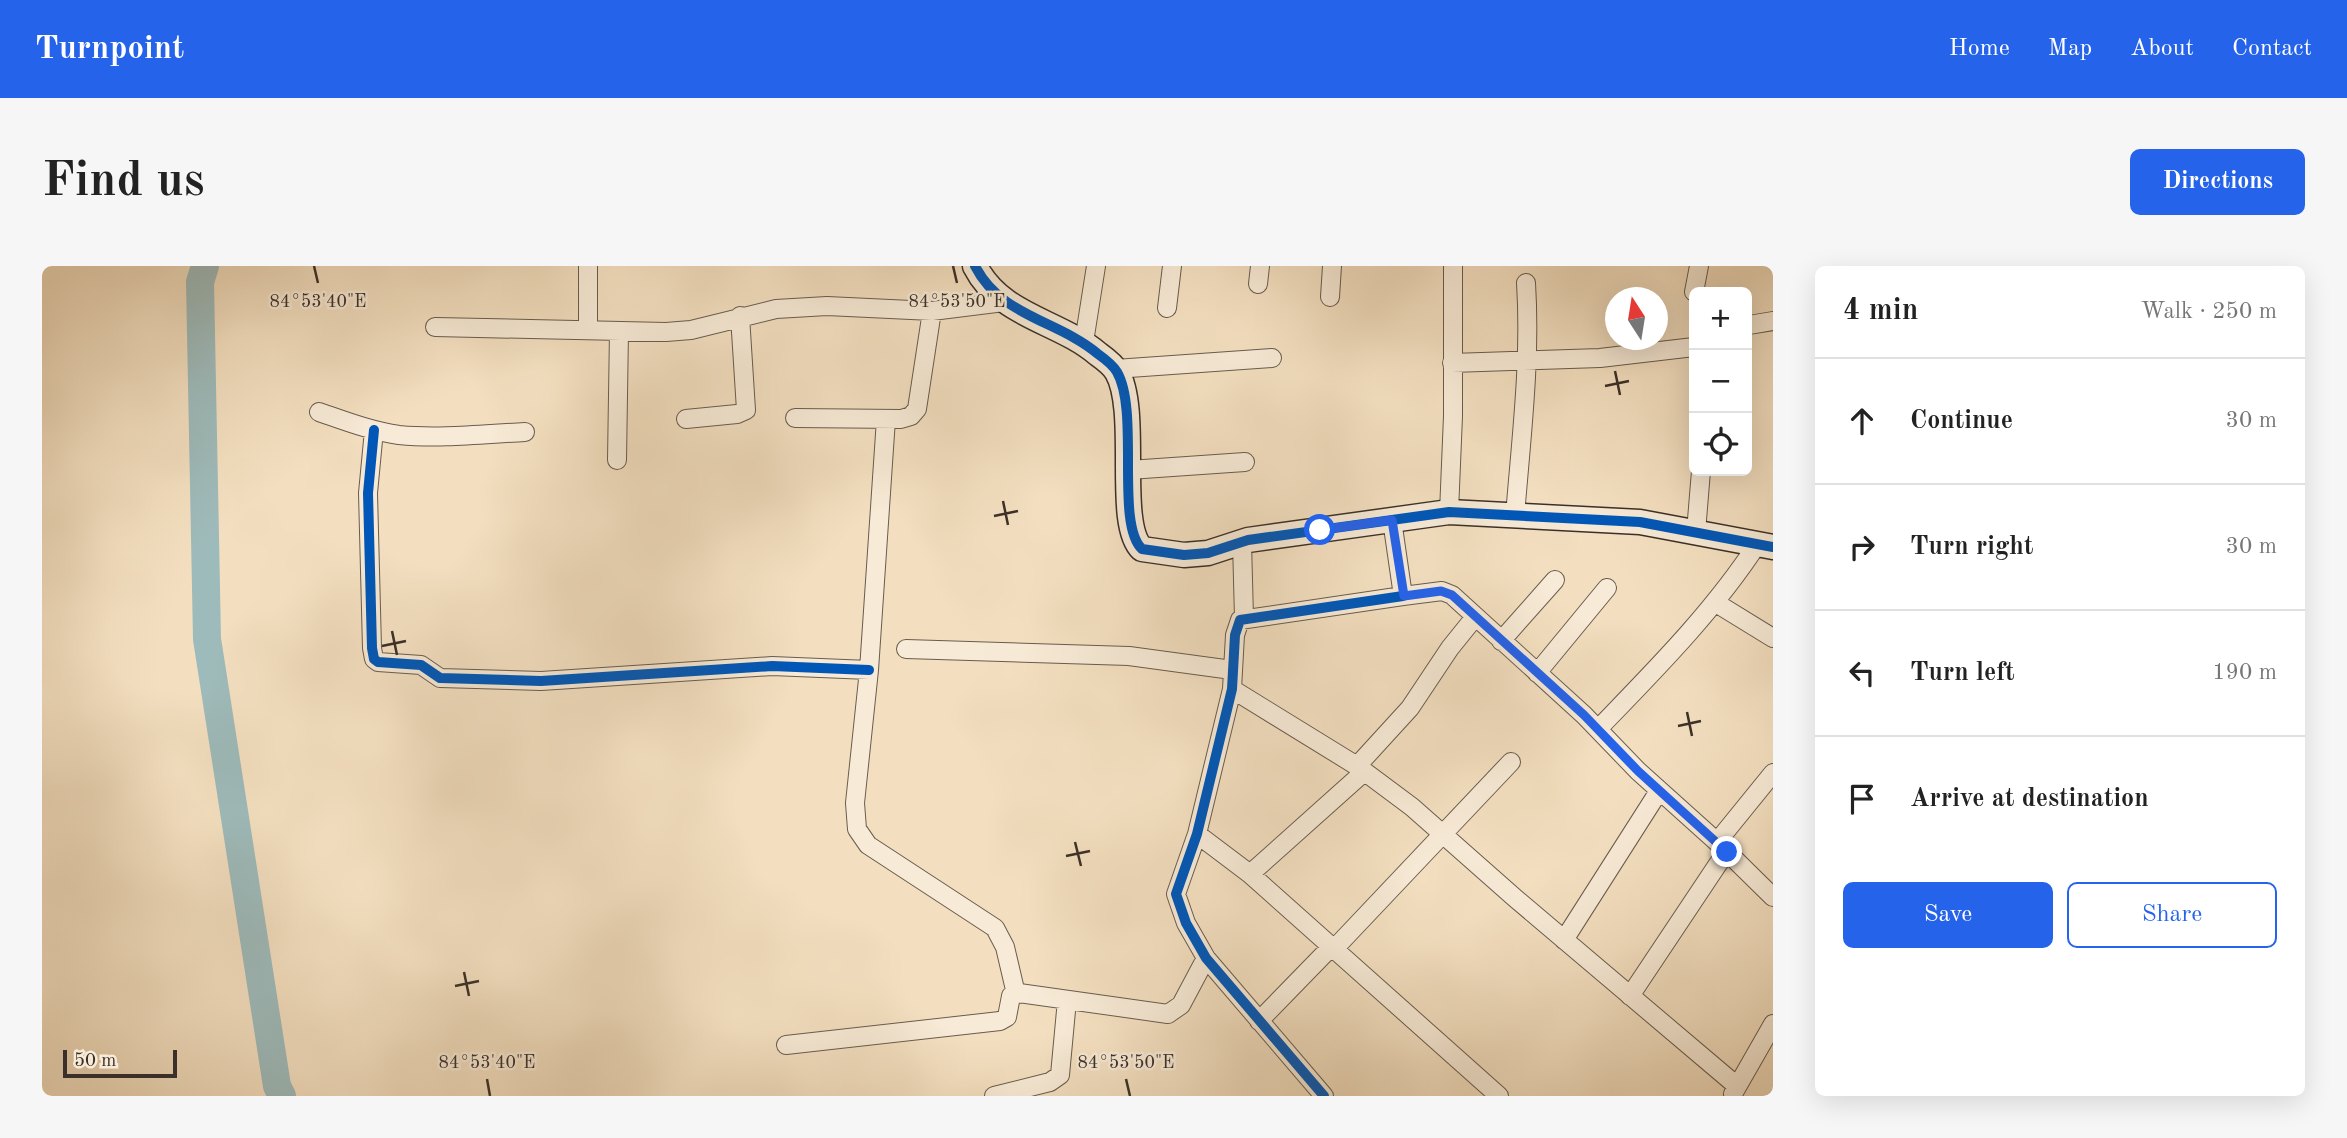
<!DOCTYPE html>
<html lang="en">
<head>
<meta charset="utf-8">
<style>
	body { margin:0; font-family:"Old Standard TT",serif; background:#f6f6f6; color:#222 }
	.controls { position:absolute; right:21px; top:21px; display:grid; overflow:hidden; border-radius:10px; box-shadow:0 7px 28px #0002 }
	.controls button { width:63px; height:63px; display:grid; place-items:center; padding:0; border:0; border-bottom:2px solid #e0e0e0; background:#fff; color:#222; font:35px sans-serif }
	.compass { position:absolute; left:1563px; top:21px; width:63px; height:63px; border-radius:50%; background:#fff; box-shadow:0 7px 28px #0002; rotate:348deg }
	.scale { position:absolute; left:21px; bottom:18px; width:114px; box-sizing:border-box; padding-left:7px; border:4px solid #3b3028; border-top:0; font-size:19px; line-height:24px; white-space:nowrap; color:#3b3028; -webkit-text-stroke:5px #f7ead6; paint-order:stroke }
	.stop { position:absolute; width:21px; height:21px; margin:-16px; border:5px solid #2563eb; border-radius:50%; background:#fff }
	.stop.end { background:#2563eb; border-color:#fff; box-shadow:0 2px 7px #0008 }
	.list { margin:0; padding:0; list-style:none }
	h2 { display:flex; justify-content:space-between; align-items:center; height:91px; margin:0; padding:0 28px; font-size:30px }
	h2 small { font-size:23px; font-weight:400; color:#767676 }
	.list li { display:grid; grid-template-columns:46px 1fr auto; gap:21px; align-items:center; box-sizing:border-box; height:126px; padding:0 28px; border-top:2px solid #e0e0e0 }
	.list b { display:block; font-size:26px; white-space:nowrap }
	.list em { font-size:23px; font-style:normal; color:#767676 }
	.actions { display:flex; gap:14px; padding:21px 28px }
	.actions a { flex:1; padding:16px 0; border:2px solid #2563eb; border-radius:10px; text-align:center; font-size:24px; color:#2563eb }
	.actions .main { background:#2563eb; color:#fff }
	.icon { flex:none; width:38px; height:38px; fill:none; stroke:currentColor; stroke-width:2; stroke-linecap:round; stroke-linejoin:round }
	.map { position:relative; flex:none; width:1731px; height:830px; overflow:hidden; border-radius:10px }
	header { display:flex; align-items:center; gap:42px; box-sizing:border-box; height:98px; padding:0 35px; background:#2563eb; color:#fff }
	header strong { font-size:33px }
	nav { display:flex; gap:38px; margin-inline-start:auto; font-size:24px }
	.intro { display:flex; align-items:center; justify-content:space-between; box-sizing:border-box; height:168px; padding:0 42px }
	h1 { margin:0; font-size:49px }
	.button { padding:18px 32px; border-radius:10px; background:#2563eb; color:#fff; font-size:24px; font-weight:700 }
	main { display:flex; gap:42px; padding:0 42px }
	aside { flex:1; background:#fff; border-radius:10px; box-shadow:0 7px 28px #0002 }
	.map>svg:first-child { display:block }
</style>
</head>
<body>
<header>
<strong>Turnpoint</strong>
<nav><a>Home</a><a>Map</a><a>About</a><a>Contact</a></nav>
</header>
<div class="intro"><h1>Find us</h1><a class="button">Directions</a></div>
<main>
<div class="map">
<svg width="1731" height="830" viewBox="0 0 1731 830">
	<rect width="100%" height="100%" fill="#f3dfc0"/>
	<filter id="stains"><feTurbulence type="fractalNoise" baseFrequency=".00286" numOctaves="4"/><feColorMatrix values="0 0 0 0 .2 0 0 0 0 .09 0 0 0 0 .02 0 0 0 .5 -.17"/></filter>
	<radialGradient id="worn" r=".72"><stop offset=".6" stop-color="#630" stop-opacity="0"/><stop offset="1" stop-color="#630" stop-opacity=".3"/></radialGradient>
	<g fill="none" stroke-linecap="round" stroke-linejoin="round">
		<path stroke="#9ebbbb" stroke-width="28" d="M163 0 158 16 165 373 235 820 240 830"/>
		<g stroke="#695c4e" stroke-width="20">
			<path id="street" d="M1216 18 1218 0
				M1652 26 1657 0
				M1288 31 1290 0
				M1125 42 1130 0
				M1707 59 1731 55
				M393 61 624 66 649 64 734 43 785 40 890 45 962 36
				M546 63V0
				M1042 76 1054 0
				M1410 97 1558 92 1652 81
				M1073 103 1230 92
				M277 146C303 155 329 165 357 169 398 173 442 168 483 166
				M753 152 859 153 869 150 875 143 890 45
				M644 153 695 148 704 144 698 50
				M844 153 827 404 813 537 815 563 826 579 953 662 963 681 974 728
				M332 164 326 227 330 382 332 393 336 396 379 399 398 412 499 415 730 400 827 404
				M575 194 577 65
				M1087 204 1203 196
				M1407 246 1411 150V0
				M1473 250C1479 173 1489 95 1484 17
				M1350 254 1361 330 1400 325 1410 329 1542 449 1596 505 1675 576 1731 631
				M1654 266 1659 205
				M1200 276 1202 352
				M1674 337 1731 372
				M1459 375 1513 314
				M864 383 1087 390 1190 404
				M1495 407 1565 322
				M1190 423 1315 500 1370 541 1473 632 1695 820
				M1556 463C1613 404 1671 346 1716 277
				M1315 500 1368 442 1408 382 1433 351
				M1155 568 1208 608 1457 830
				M1675 576 1731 507
				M1208 608 1322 506
				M1522 674 1617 525
				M1292 683 1469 496
				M1588 730 1684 586
				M1217 755 1289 681
				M744 779 958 755 965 751 969 730 977 727 1126 748 1139 739 1164 692
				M1691 828 1731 758
				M952 830 1008 816 1018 809 1025 734
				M1282 830 1164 692 1144 657 1134 628 1155 568 1190 423 1193 369 1198 354 1361 330"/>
		</g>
		<g stroke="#3b3028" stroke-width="27">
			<path id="secondary" d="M933 0C959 51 1016 54 1056 88 1063 93 1071 99 1075 106 1098 146 1073 258 1100 283L1142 289 1166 287 1206 274 1407 246 1598 256 1731 281"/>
		</g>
		<use href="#street" stroke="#f7ead6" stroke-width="18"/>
		<use href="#secondary" stroke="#f7ead6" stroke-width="24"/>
		<g stroke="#f7ead6" stroke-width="15">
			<path id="cycleway" d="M933 0C959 51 1016 54 1056 88 1063 93 1071 99 1075 106 1098 146 1073 258 1100 283L1142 289 1166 287 1206 274 1407 246 1598 256 1731 281
				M332 164 326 227 330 382 332 393 336 396 379 399 398 412 499 415 730 400 827 404
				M1282 830 1164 692 1144 657 1134 628 1155 568 1190 423 1193 369 1198 354 1361 330"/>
		</g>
		<use href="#cycleway" stroke="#0057b8" stroke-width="10"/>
	</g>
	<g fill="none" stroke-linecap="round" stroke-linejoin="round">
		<path stroke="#2563eb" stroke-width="9" d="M1278 264 1350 254 1362 330 1399 325 1410 329 1542 449 1596 505 1685 586"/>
	</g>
	<path fill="none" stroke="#3b3028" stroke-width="2.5" d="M272 0 276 17M911 0 915 17M1573 105 1578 129M1563 120 1587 115M961 235 966 259M952 250 976 245M350 365 355 389M340 380 364 375M1645 446 1650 470M1636 460 1659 455M1033 576 1039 600M1024 590 1048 585M422 706 427 730M413 720 437 715M445 813 448 830M1084 813 1088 830"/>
	<g font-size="18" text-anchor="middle" fill="#3b3028" stroke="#f7ead6" stroke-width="5" stroke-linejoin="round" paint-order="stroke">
		<text x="276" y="41">84°53'40"E</text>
		<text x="915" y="41">84°53'50"E</text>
		<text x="445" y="802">84°53'40"E</text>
		<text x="1084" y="802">84°53'50"E</text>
	</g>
	<rect width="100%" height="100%" filter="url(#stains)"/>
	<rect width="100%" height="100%" fill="url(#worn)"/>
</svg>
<div class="controls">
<button>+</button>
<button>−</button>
<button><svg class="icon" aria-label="locate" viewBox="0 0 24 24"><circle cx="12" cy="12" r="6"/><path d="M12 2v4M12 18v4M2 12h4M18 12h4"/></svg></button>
</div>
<svg class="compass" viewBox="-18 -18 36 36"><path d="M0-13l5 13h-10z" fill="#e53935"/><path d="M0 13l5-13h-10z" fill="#767676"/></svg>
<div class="scale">50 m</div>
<div class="stop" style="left:1278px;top:264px"></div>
<div class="stop end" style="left:1685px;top:586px"></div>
</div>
<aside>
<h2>4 min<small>Walk · 250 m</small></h2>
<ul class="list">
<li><svg class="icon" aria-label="ahead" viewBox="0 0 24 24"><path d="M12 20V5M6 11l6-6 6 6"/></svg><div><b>Continue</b></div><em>30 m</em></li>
<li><svg class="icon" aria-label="right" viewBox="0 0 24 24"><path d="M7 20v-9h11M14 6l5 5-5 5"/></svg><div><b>Turn right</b></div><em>30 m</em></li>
<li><svg class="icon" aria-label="left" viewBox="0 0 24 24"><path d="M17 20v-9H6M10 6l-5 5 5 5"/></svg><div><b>Turn left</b></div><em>190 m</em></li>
<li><svg class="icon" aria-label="arrive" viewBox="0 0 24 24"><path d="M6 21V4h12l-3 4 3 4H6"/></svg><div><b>Arrive at destination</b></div></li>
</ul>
<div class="actions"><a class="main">Save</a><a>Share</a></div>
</aside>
</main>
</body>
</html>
